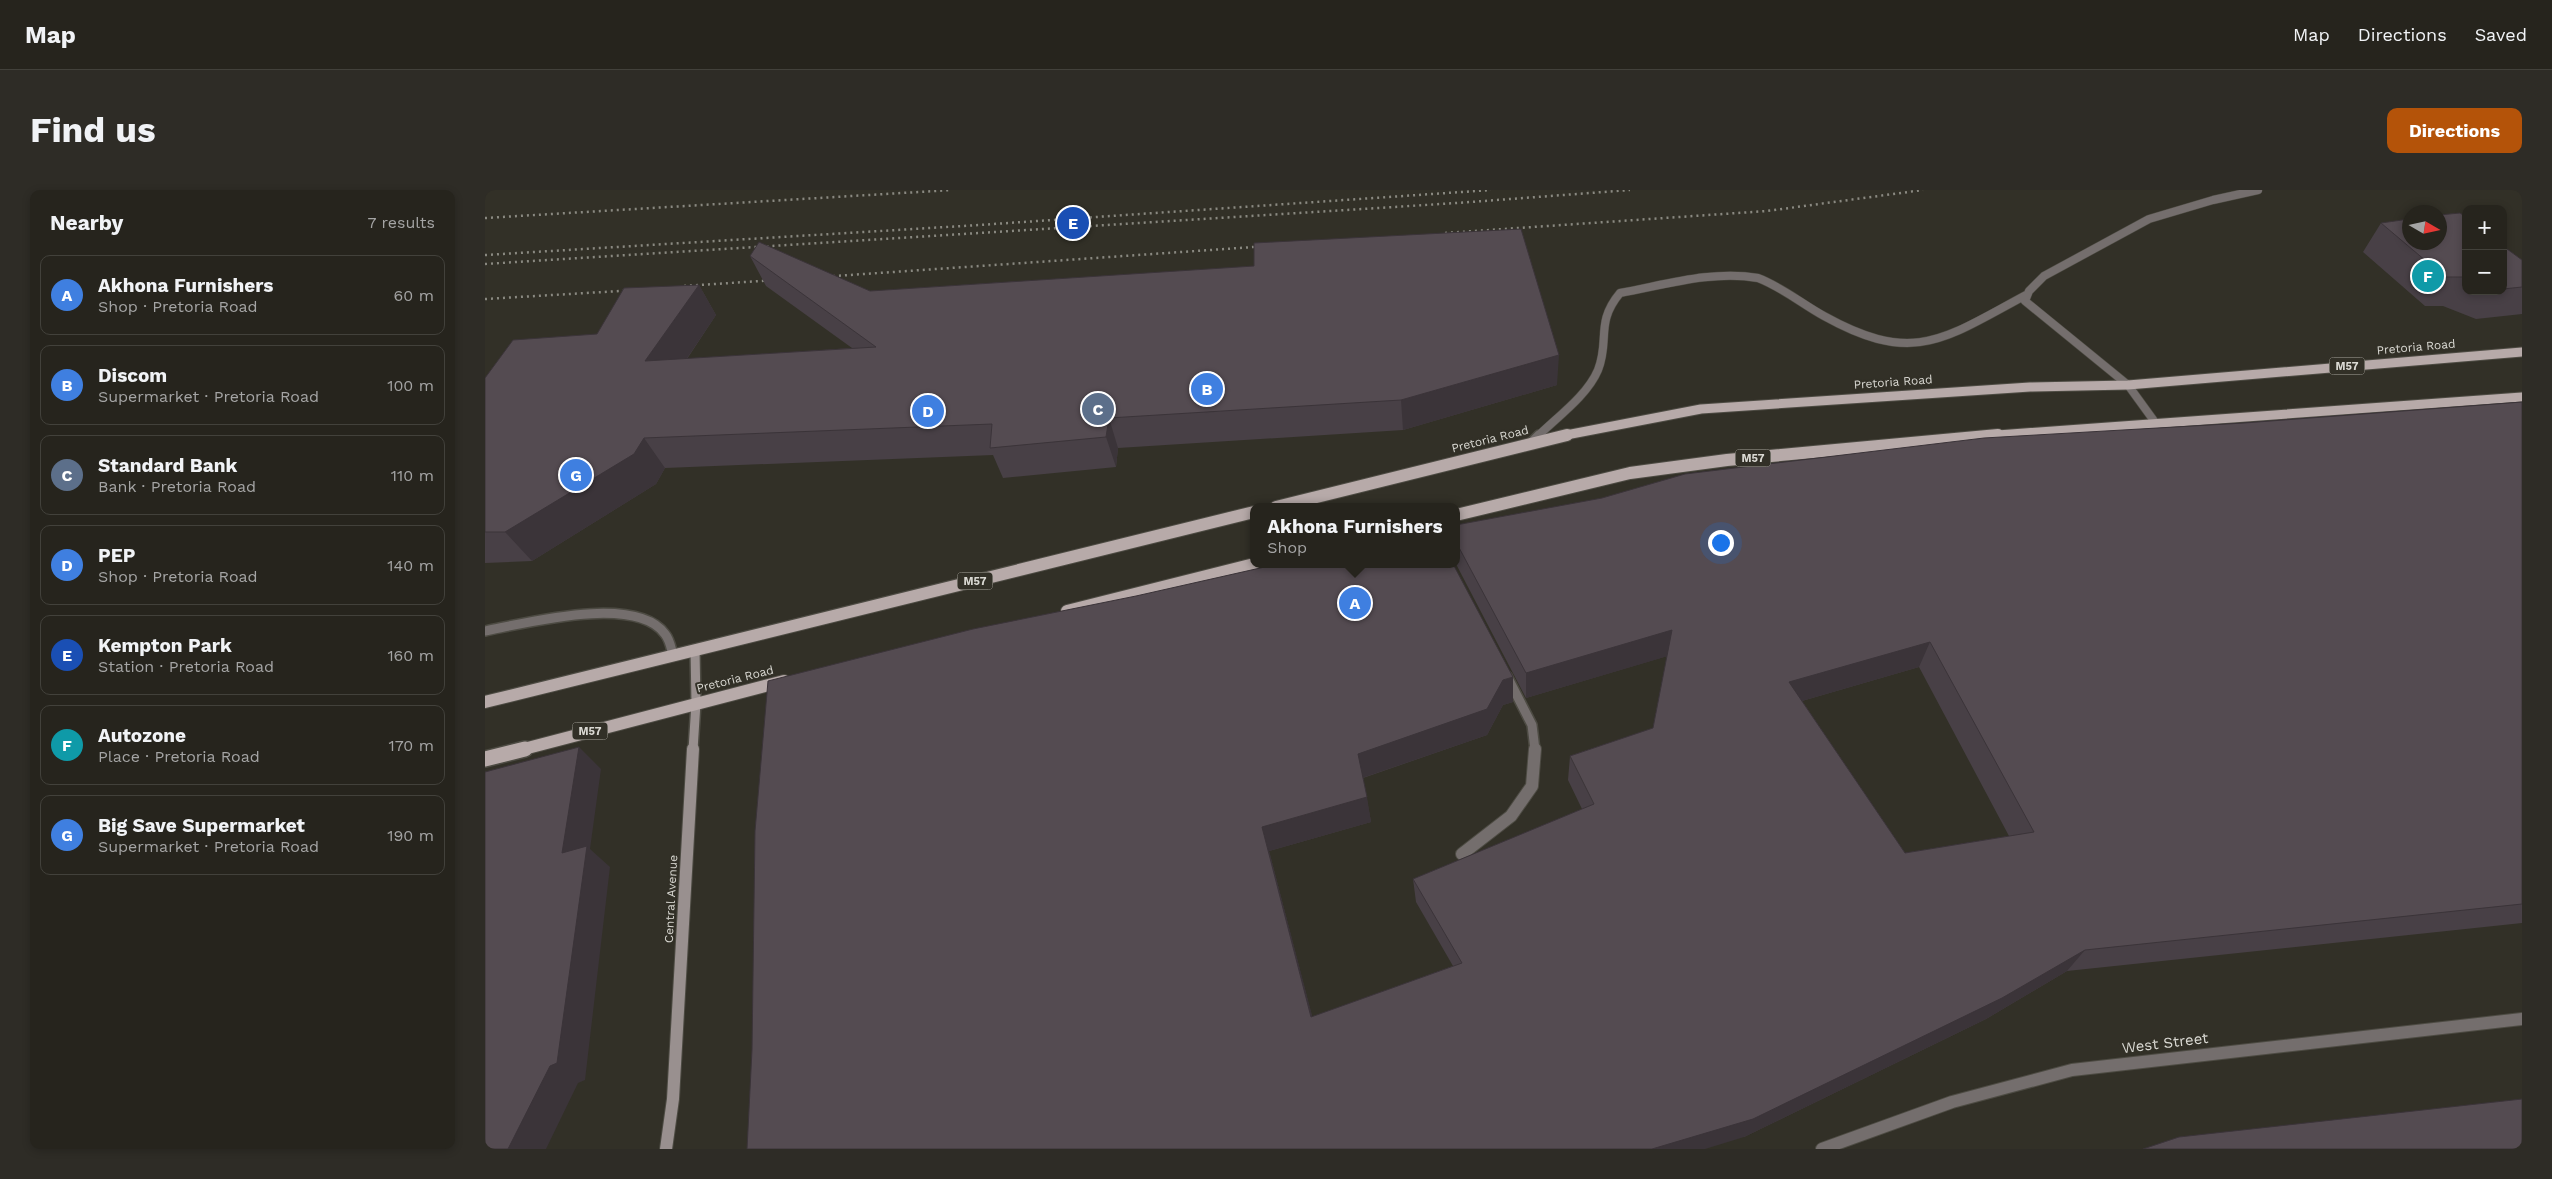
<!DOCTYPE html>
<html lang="en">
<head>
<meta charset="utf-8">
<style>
	body { margin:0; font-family:"Work Sans",sans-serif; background:#2e2c26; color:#f1f3f6 }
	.controls { position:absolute; right:15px; top:15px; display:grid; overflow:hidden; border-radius:10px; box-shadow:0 2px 8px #0003 }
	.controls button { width:45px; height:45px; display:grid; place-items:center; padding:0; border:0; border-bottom:1px solid #42413b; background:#26241d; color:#f1f3f6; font:25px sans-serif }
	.compass { position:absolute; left:1917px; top:15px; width:45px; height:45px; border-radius:50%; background:#26241d; box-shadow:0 2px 8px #0003; rotate:99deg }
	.you { position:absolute; left:1235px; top:352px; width:18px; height:18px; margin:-12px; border:4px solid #fff; border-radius:50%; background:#1a73e8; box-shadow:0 0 0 8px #1a73e833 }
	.badge { display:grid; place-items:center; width:32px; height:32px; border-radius:50%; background:#b45309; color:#fff; font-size:16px; font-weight:700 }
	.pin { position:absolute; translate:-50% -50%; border:2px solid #fff; box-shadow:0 1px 5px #0006 }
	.popup { position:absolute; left:765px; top:313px; width:210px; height:65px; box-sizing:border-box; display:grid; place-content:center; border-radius:10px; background:#26241d; filter:drop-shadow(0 1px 4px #0005); font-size:16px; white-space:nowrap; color:#a4a4a4 }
	.popup b { font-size:19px; color:#f1f3f6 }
	.popup::after { content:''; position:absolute; left:50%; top:100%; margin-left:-10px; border:10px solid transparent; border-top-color:#26241d }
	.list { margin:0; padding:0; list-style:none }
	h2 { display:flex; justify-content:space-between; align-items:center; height:65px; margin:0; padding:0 20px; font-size:21px }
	h2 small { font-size:16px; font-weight:400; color:#a4a4a4 }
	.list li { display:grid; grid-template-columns:32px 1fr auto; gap:15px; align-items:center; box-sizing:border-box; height:80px; margin:0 10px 10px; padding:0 10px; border:1px solid #42413b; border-radius:10px }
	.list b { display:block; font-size:19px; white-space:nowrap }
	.list p { margin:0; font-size:16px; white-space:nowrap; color:#a4a4a4 }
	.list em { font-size:16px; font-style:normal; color:#a4a4a4 }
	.map { position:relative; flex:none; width:2037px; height:959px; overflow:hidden; border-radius:10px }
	header { display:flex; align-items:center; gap:30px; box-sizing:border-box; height:70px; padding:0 25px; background:#26241d; border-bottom:1px solid #42413b }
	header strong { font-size:24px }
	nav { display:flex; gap:28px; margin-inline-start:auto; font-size:18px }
	.intro { display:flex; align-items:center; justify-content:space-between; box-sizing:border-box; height:120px; padding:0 30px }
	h1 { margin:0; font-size:35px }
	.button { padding:12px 22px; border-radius:10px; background:#b45309; color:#fff; font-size:18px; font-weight:700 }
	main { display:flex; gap:30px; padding:0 30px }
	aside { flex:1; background:#26241d; border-radius:10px; box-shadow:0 2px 8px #0003 }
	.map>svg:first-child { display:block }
</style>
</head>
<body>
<header>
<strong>Map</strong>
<nav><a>Map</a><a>Directions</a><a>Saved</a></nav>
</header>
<div class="intro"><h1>Find us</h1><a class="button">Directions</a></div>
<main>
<aside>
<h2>Nearby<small>7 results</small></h2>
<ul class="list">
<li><span class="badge" style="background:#3f7fe0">A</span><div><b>Akhona Furnishers</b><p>Shop · Pretoria Road</p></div><em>60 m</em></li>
<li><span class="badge" style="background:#3f7fe0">B</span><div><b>Discom</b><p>Supermarket · Pretoria Road</p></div><em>100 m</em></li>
<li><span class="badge" style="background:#5c6f8a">C</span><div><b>Standard Bank</b><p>Bank · Pretoria Road</p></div><em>110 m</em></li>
<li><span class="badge" style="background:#3f7fe0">D</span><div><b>PEP</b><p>Shop · Pretoria Road</p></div><em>140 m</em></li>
<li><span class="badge" style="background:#1a4fb4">E</span><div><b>Kempton Park</b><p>Station · Pretoria Road</p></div><em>160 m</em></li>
<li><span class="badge" style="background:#0f9aa8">F</span><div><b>Autozone</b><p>Place · Pretoria Road</p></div><em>170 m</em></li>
<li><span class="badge" style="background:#3f7fe0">G</span><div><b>Big Save Supermarket</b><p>Supermarket · Pretoria Road</p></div><em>190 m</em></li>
</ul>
</aside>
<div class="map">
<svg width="2037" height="959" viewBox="0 0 2037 959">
	<rect width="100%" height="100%" fill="#323027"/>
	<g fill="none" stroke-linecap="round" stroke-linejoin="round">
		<g stroke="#4d4b43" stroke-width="9">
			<path id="service-far2" d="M1672 235 1643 195 1540 111 1544 101 1559 86 1664 29 1728 10 1773 0
				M1053 246C1072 227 1102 206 1113 180 1125 150 1110 133 1135 103 1180 95 1227 80 1273 88 1297 97 1317 114 1339 126 1429 176 1459 149 1541 105"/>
		</g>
		<g stroke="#4d4b43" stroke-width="12">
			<path id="service-far1" d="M1047 252 1054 245
				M0 441C41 433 151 404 180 444 185 450 186 458 188 465
				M1022 486 1047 535 1050 560"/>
		</g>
		<g stroke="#4d4b43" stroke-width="14">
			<path id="service" d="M977 664 1026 626 1047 596 1050 559"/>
		</g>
		<g stroke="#4d4b43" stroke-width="14">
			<path id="minor" d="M1337 959 1467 912 1587 880 2037 829"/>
		</g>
		<g stroke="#4d4b43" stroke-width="12">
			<path id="secondary-far1" d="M208 560 211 513 210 460"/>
		</g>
		<g stroke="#4d4b43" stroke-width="14">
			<path id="secondary" d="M181 959 188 909 208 559"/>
		</g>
		<g stroke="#4d4b43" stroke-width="11">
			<path id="primary-far2" d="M1076 246 1216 219 1545 197 1643 195 2037 162
				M1499 246 2037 207"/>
		</g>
		<g stroke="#4d4b43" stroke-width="14">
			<path id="primary-far1" d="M791 317 1082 245
				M971 325 1145 283 1242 270 1513 245
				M582 421 769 374
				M0 512 769 322
				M35 560 299 491"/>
		</g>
		<g stroke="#4d4b43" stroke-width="18">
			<path id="primary" d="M0 569 40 559"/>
		</g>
		<use href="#service-far2" stroke="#746e6d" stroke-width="8"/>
		<use href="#service-far1" stroke="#746e6d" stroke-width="9"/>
		<use href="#service" stroke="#746e6d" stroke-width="12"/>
		<use href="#minor" stroke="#746e6d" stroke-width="12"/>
		<use href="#secondary-far1" stroke="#99908f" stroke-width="9"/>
		<use href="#secondary" stroke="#99908f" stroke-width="12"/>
		<use href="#primary-far2" stroke="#b7aaa9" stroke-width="9"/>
		<use href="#primary-far1" stroke="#b7aaa9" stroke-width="12"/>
		<use href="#primary" stroke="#b7aaa9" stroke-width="15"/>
		<path stroke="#8a8981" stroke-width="2.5" stroke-dasharray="2 4" stroke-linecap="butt" d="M0 28 467 0
			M960 43 1282 21 1438 0
			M0 65 494 35 1006 0
			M0 74 972 13 1145 0
			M336 87 783 56
			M199 96 291 90
			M0 109 152 100"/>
	</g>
	<path fill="#484046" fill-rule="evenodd" d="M1981 27V101H2018V56L2037 70V124L1991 129 1958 116H1940L1878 62 1896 33Z
		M265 66 385 101 1072 195 918 240 633 258 631 277 518 288 508 265 180 278 171 294 47 371 0 373V188L112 144 214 95 231 125 202 169 367 158 281 96Z
		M2037 212V733L1582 781 1501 829 1259 947 262 959 1028 487V512L1018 515 1002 545 878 588 886 632 784 661 827 827 968 776 931 712 928 689 1097 619 1083 590 1085 566 1168 538 1182 466 1041 508 971 374V335L1759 233ZM1434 477 1524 646 1420 663 1317 511Z"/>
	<path fill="#3b3439" d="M214 95 231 125 180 201 160 171Z
		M1074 165 1072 195 918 240 916 210Z
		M624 228 633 258 631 277 621 247Z
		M159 248 180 278 171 294 47 371 20 342Z
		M1187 440 1183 466 1041 508V483Z
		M1445 452 1434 477 1296 517 1304 492Z
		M1028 487V512L1018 515 1002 545 877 588 873 564 1018 490Z
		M94 557 116 579 105 659 125 677 100 890 93 893 61 959H23Z
		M882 607 886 632 784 661 833 848 826 827 777 637Z
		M1600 760 1582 781 1501 829 1259 947 1220 959H1167Z"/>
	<path fill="#544b51" stroke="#3b3439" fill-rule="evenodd" d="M1975 23 1981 27V88L1978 87H1960L1896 33 1924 29V52H1954V25Z
		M1036 39 1074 165 916 210 624 228 621 247 505 258 507 234 159 248 149 264 20 342H0V188L28 150 112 144 139 98 214 95 160 171 391 157 265 66 274 52 385 101 769 76V53Z
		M2018 56 2037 70V97L2018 99Z
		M2037 212V714L1600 760 1517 808 1268 929 1167 959H262L267 860 270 641 283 491 488 439 651 406 793 374H968L1028 487 1018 490 1002 519 873 564 882 607 777 637 826 827 977 773 928 689 1109 614 1085 566 1168 538 1187 440 1041 483 971 352V335L1117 308 1200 284 1499 248 1759 233ZM1445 452 1549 642 1420 663 1304 492Z
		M94 557 77 663 102 656 72 873 65 876 23 959H0V582Z
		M2037 909V959H1658L1694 947Z"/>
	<g text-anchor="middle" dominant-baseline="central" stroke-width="4" stroke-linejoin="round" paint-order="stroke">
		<g fill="#323027" stroke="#a8a69f" stroke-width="1">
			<rect x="1844.5" y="167.5" width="35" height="17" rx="4"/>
			<rect x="1250.5" y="259.5" width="35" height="17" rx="4"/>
			<rect x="472.5" y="382.5" width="35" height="17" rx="4"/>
			<rect x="87.5" y="532.5" width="35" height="17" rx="4"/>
		</g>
		<g font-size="11" font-weight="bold" fill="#dad9d3">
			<text x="1862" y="176">M57</text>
			<text x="1268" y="268">M57</text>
			<text x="490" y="391">M57</text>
			<text x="105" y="541">M57</text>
		</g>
		<g font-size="12" fill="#dad9d3" stroke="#323027">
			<text transform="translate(1931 157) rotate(-5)">Pretoria Road</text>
			<text transform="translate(1408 192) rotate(-4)">Pretoria Road</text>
			<text transform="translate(1005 249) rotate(-14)">Pretoria Road</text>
			<text transform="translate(250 489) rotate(-14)">Pretoria Road</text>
			<text transform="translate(186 709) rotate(-87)">Central Avenue</text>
		</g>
		<g font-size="15" fill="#dad9d3" stroke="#323027">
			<text transform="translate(1680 853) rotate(-7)">West Street</text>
		</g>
	</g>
</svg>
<div class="controls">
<button>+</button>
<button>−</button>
</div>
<svg class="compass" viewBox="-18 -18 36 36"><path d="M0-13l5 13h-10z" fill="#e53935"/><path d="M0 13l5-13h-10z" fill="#a4a4a4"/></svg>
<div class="you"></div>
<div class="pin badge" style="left:870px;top:413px;background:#3f7fe0">A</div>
<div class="popup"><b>Akhona Furnishers</b>Shop</div>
<div class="pin badge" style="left:722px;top:199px;background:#3f7fe0">B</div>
<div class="pin badge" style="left:613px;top:219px;background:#5c6f8a">C</div>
<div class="pin badge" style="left:443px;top:221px;background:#3f7fe0">D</div>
<div class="pin badge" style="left:588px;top:33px;background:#1a4fb4">E</div>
<div class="pin badge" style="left:1943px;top:86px;background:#0f9aa8">F</div>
<div class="pin badge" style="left:91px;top:285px;background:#3f7fe0">G</div>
</div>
</main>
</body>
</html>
